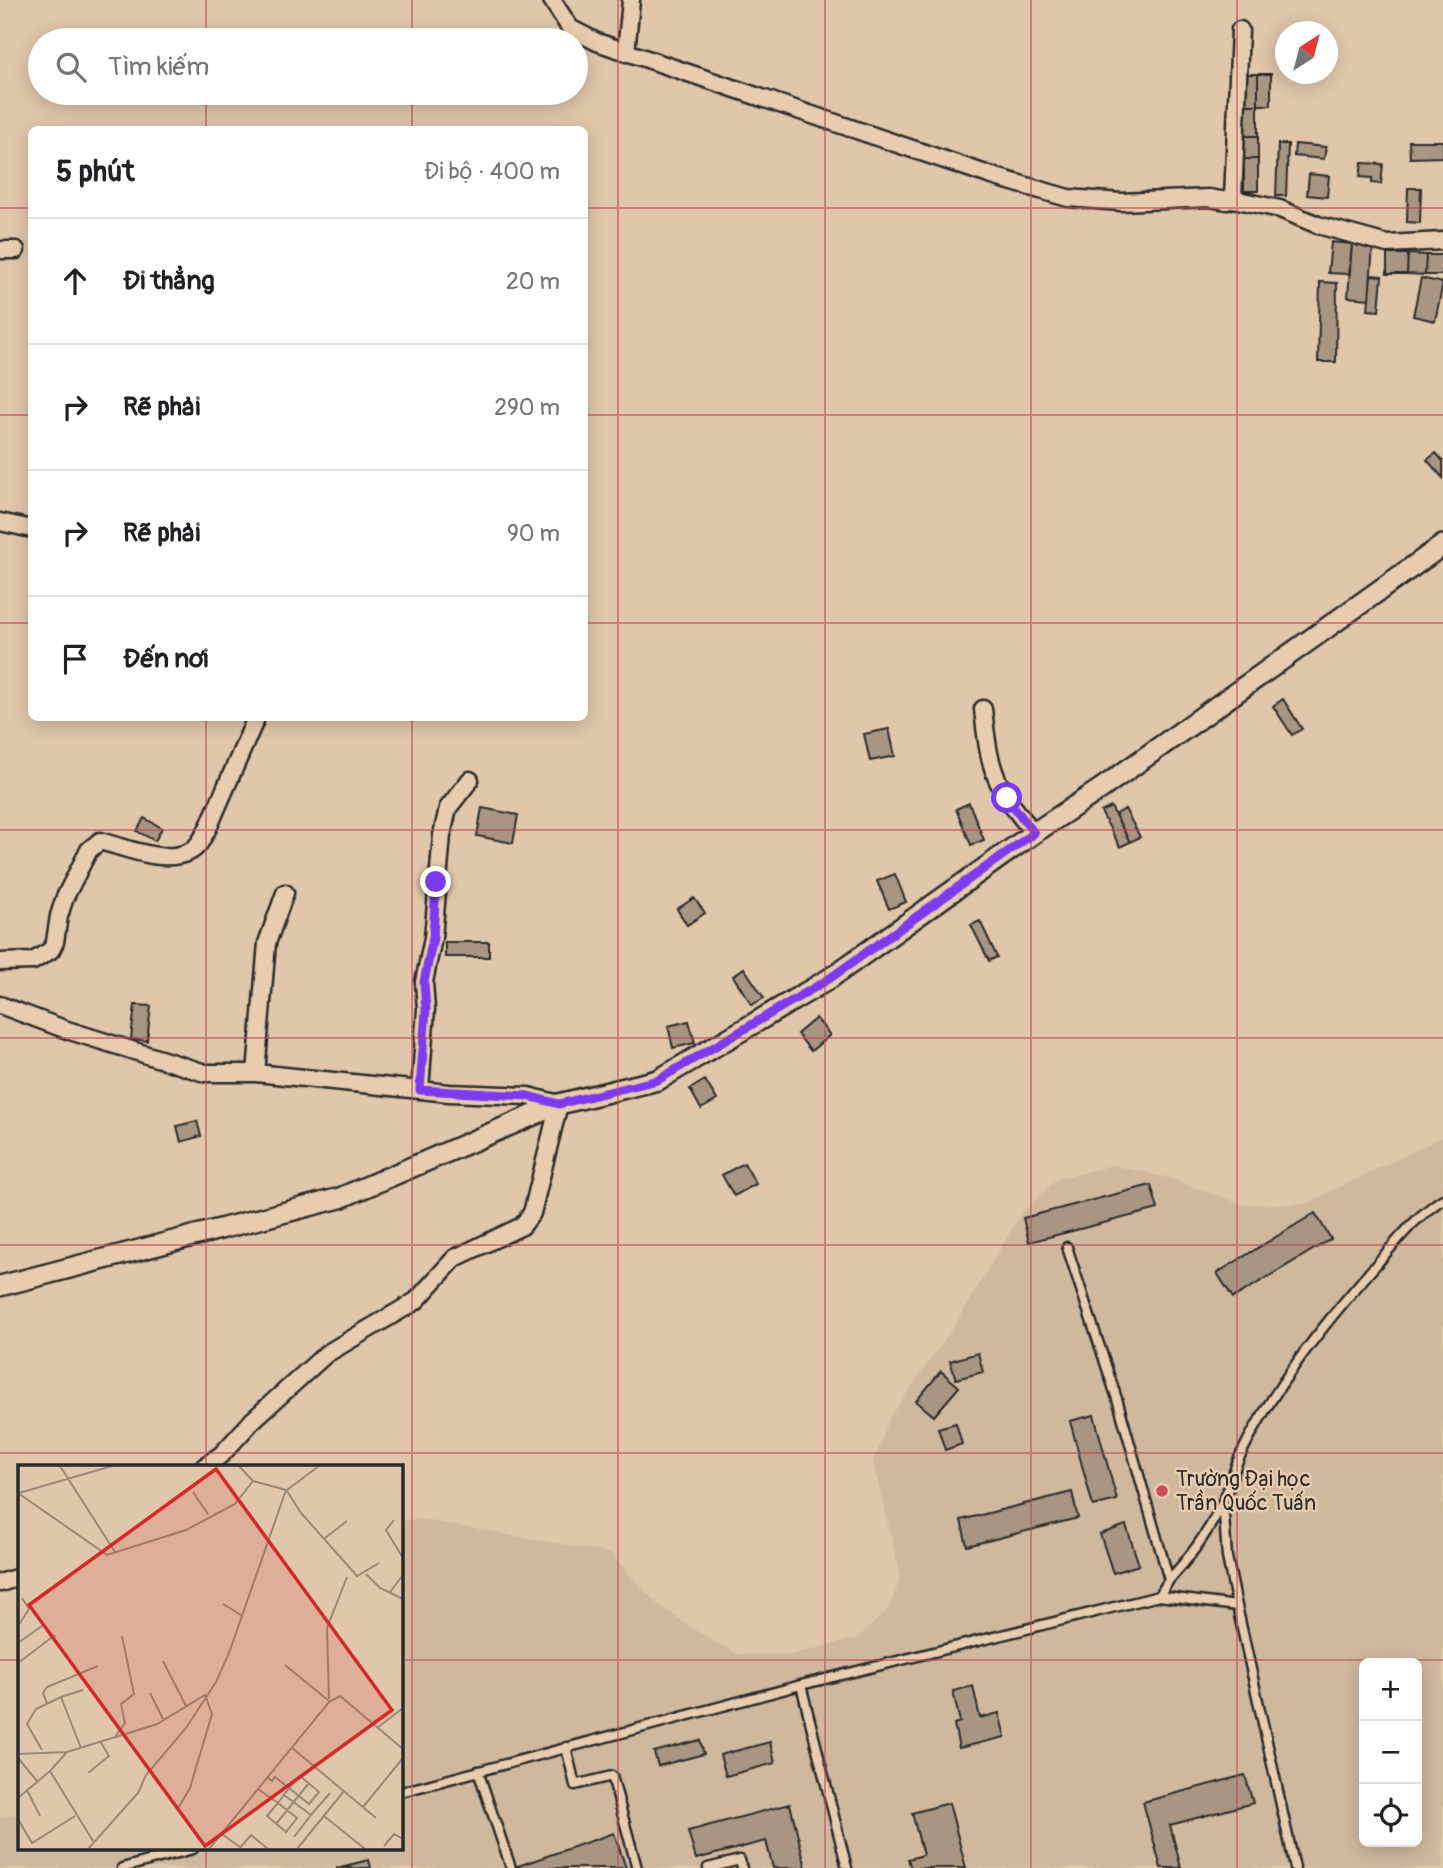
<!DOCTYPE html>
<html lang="vi">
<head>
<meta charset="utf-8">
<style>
	body { margin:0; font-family:Pangolin,sans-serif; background:#f6f6f6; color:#202124 }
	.controls { position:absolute; right:21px; bottom:21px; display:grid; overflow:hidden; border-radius:10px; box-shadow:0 4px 18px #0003 }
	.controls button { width:63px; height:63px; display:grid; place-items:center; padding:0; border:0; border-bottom:2px solid #e0e0e0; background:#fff; color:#202124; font:35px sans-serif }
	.compass { position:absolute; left:1275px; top:21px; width:63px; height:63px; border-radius:50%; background:#fff; box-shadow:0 4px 18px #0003; rotate:36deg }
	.stop { position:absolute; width:21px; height:21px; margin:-16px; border:5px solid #7c3aed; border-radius:50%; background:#fff }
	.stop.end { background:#7c3aed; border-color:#fff; box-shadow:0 2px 7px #0008 }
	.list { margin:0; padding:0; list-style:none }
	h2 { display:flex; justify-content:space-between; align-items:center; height:91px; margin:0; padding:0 28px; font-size:30px }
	h2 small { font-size:23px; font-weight:400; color:#757577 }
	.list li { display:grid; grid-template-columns:46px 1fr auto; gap:21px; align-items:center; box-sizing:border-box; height:126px; padding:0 28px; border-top:2px solid #e0e0e0 }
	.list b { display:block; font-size:26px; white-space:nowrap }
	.list em { font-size:23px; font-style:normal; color:#757577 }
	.icon { flex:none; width:38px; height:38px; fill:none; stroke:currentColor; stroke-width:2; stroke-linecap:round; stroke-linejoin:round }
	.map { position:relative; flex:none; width:1443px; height:1868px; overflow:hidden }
	.search { position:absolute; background:#fff; box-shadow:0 4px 18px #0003; left:28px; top:28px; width:560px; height:77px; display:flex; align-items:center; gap:18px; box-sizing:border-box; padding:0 24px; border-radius:38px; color:#757577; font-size:26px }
	.panel { position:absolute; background:#fff; box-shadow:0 4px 18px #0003; left:28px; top:126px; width:560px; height:595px; border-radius:10px }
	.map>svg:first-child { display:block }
</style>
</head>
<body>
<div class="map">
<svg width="1443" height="1868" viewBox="0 0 1443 1868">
	<rect width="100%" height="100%" fill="#e0c6aa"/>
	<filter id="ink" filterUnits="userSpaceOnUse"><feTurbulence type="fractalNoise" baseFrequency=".0143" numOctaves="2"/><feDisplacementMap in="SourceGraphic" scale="14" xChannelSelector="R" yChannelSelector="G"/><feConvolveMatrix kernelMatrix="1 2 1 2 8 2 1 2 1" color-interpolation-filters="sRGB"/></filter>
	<g filter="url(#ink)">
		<path fill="#cfb89e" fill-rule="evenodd" d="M1443 1137V1868H0V1817L19 1814V1849H401V1521L419 1519 610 1553 656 1603 698 1632 737 1654 790 1655 858 1638 889 1608 901 1576 873 1463 890 1417 953 1328 1021 1214 1056 1180 1113 1165 1172 1179 1244 1205 1305 1204ZM1364 1663H1417V1842H1364Z"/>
		<path fill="#a89683" stroke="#2b2b2b" stroke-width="2" d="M1244 74H1258V105H1244Z
			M1258 74H1271V105H1258Z
			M1244 105H1258V136H1244Z
			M1244 136H1258V159H1244Z
			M1409 141H1443V157L1410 158Z
			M1278 144H1288L1286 196H1276Z
			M1295 144 1326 147 1324 159 1294 156Z
			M1244 159H1258V191H1244Z
			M1362 163 1383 164 1381 184 1372 183V178L1360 177Z
			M1309 174 1329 176 1327 197 1307 195Z
			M1408 188H1421L1420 223 1407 222Z
			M1331 242 1352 244 1349 274 1328 273Z
			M1352 244 1373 246 1369 299 1348 297Z
			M1387 254H1408L1407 274H1387Z
			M1408 254 1426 255 1425 275 1407 274Z
			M1426 255H1443V275H1425Z
			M1371 275 1382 276 1379 311 1368 310Z
			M1421 278 1443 283 1435 321 1413 316Z
			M1320 282 1337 283 1336 362H1318Z
			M1436 453 1443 461V478L1427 460Z
			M1283 699 1302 729 1292 735 1273 706Z
			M889 729 895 756 870 761 864 734Z
			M969 803 984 840 971 845 956 809Z
			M1111 807 1130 842 1120 847 1101 812Z
			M482 808 518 815 513 843 477 836Z
			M1125 809 1140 837 1130 842 1115 815Z
			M144 818 162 828 155 841 137 831Z
			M895 874 906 902 889 909 877 881Z
			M694 898 705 913 687 925 677 909Z
			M980 921 997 957 989 961 971 925Z
			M445 942H489V957H445Z
			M744 968 764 998 752 1005 733 976Z
			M135 1005 151 1006 147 1041 131 1039Z
			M816 1018 830 1035 811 1051 797 1034Z
			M689 1021 695 1043 673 1048 668 1026Z
			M705 1080 717 1100 701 1109 690 1089Z
			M197 1121 201 1136 181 1142 177 1126Z
			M744 1163 756 1184 734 1196 722 1175Z
			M1151 1185 1158 1209 1029 1242 1023 1218Z
			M1315 1213 1331 1239 1233 1298 1217 1273Z
			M978 1353 983 1372 956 1379 950 1361Z
			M941 1371 959 1387 934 1416 916 1401Z
			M1094 1415 1117 1500 1093 1506 1070 1421Z
			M956 1423 962 1444 945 1450 938 1428Z
			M1072 1492 1078 1518 967 1546 961 1520Z
			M1126 1525 1139 1565 1113 1573 1100 1534Z
			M973 1686 980 1718 999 1713 1005 1737 959 1748 954 1724 960 1722 953 1691Z
			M700 1740 704 1754 658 1766 654 1752Z
			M770 1742 775 1763 726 1776 720 1755Z
			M1245 1775 1253 1803 1170 1825 1181 1868H1161L1143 1802Z
			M949 1803 966 1868H911L908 1859 923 1855 912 1813Z
			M790 1804 806 1868H773L766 1841 696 1859 688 1831Z
			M614 1833 626 1868H512Z
			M369 1860 371 1868H336Z"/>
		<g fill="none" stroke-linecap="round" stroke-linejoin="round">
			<g stroke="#2b2b2b" stroke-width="13">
				<path id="service" d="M1067 1247 1118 1402 1169 1580 1159 1596
					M1223 1501 1227 1557 1237 1606
					M1169 1580C1191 1556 1210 1531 1223 1501 1230 1487 1233 1471 1240 1456 1275 1385 1323 1325 1375 1266 1396 1242 1416 1216 1443 1199
					M801 1685 847 1868
					M566 1747 575 1785 612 1776 637 1868
					M478 1771 511 1868
					M401 1792 801 1685 1159 1596 1237 1606 1295 1868
					M122 1868 193 1849
					M708 1868 740 1860 742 1868"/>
			</g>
			<g stroke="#2b2b2b" stroke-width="21">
				<path id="minor" d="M552 0 570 28 597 42 992 176 1068 198 1121 202 1209 198 1227 201 1233 199 1280 209 1318 225 1387 244 1443 241
					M626 53 631 0
					M1233 199 1240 30
					M0 250H16
					M0 522 32 529
					M983 709C986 735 988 765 1002 789 1010 805 1023 819 1034 833
					M0 962 33 961 51 950 55 942 59 916 65 897 89 850 100 841C127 848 162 864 189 852 199 848 204 835 209 826L256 718
					M0 1005 67 1030 205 1073H256L449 1093 528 1096 559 1104 532 1213 522 1226 455 1258 416 1301 326 1354 253 1420 222 1454 204 1467
					M256 1073 267 943 285 893
					M420 1090 426 1009 424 982 433 938 442 835 448 808 470 780
					M0 1583 19 1577"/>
			</g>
			<g stroke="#2b2b2b" stroke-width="24">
				<path id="tertiary" d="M0 1286 340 1198 559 1104 658 1080 829 979 1034 833 1102 788 1443 545"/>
			</g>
			<use href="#service" stroke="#e8ccaf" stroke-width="8"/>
			<use href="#minor" stroke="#e8ccaf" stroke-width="16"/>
			<use href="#tertiary" stroke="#e8ccaf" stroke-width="19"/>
		</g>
	</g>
	<g fill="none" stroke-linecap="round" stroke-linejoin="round" filter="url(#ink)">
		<path stroke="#7c3aed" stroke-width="9" d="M436 882 433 938 424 982 426 1010 420 1090 528 1096 559 1104 658 1080 829 979 1034 833 1007 798"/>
	</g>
	<path fill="none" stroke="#c04656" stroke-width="2" stroke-opacity="0.55" d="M206 0V40M412 0V40M618 0V1868M825 0V1868M1031 0V1868M1237 0V1868M206 93V130M412 93V130M0 208H32M584 208H1443M0 415H32M584 415H1443M0 623H32M584 623H1443M206 718V1467M412 718V1868M0 830H1443M0 1038H1443M0 1245H1443M0 1453H1443M0 1660H19M401 1660H1443M206 1849V1868"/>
	<circle fill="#d1495b" stroke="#e8ccaf" stroke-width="2.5" cx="1162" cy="1491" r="7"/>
	<g text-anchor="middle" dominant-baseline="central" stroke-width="5" stroke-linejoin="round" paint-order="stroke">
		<g font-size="21" fill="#2b2b2b" stroke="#e8ccaf" text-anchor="start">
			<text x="1176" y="1479">Trường Đại học<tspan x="1176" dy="24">Trần Quốc Tuấn</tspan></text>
		</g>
	</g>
	<g transform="translate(18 1465)">
		<rect width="385" height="385" fill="#e0c6aa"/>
		<path fill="none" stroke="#988877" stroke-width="2" d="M42 1 97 87M269 25 301 1M269 26 283 48 339 111 361 98M175 27 190 49M0 28 89 90 168 65 217 39 235 16M1 28 94 1M376 55 368 65 385 93M307 73 329 56M348 109 362 123 385 134M372 127 385 110M205 139 223 150M0 161 11 144 4 133M0 178 24 161M145 196 168 241M0 198 37 170M267 200 311 236M132 228 145 254M311 234 309 163 329 112M29 238 25 228 29 222 80 201M359 263 385 243M97 272 107 258 103 239 116 229 104 171M273 282 358 353M63 283 43 232 65 225M24 285 9 259 18 244 43 232M49 287 32 306 75 376M0 289 49 287 117 266 139 259 187 230 194 249 172 323 159 345M0 293 19 316M70 308 91 291 82 276M240 324 260 338 279 353 268 367 249 351 260 338 271 323 282 311 301 327 291 339 271 323 257 312 254 316 249 312M9 325 22 351M266 330 293 350 312 328M0 333 32 306M345 342 385 293M306 351 347 384M0 354 14 378 57 351M258 359 291 318M204 369 223 383M276 372 293 350M366 381 376 369 385 374M70 384 120 328 128 310 168 263 198 217 211 188 268 25 235 16 221 1M191 384 311 237 322 231 385 284M221 384 233 370 250 384M279 384 326 326"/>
		<path fill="#d62828" fill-opacity="0.15" stroke="#d62828" stroke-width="3.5" d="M198 4 374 245 187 381 11 140Z"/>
		<rect width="385" height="385" fill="none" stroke="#2b2b2b" stroke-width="3.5"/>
	</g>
</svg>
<div class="controls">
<button>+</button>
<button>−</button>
<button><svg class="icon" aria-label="locate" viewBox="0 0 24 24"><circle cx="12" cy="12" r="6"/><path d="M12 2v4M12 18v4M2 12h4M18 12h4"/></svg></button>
</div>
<svg class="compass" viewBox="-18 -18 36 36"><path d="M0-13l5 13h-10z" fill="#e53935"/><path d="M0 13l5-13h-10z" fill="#757577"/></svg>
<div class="stop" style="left:1007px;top:798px"></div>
<div class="stop end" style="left:436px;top:882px"></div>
<div class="search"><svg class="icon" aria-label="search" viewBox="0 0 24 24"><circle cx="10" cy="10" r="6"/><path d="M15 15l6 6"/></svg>Tìm kiếm</div>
<section class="panel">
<h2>5 phút<small>Đi bộ · 400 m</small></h2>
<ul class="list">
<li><svg class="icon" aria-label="ahead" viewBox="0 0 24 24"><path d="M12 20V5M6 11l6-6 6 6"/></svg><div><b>Đi thẳng</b></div><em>20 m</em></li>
<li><svg class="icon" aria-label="right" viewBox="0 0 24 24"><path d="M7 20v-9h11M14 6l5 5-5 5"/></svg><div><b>Rẽ phải</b></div><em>290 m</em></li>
<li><svg class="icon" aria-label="right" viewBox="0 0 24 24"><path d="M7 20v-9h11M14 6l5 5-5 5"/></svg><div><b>Rẽ phải</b></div><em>90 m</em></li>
<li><svg class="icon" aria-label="arrive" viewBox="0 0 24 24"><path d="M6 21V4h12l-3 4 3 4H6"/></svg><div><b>Đến nơi</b></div></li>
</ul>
</section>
</div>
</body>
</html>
